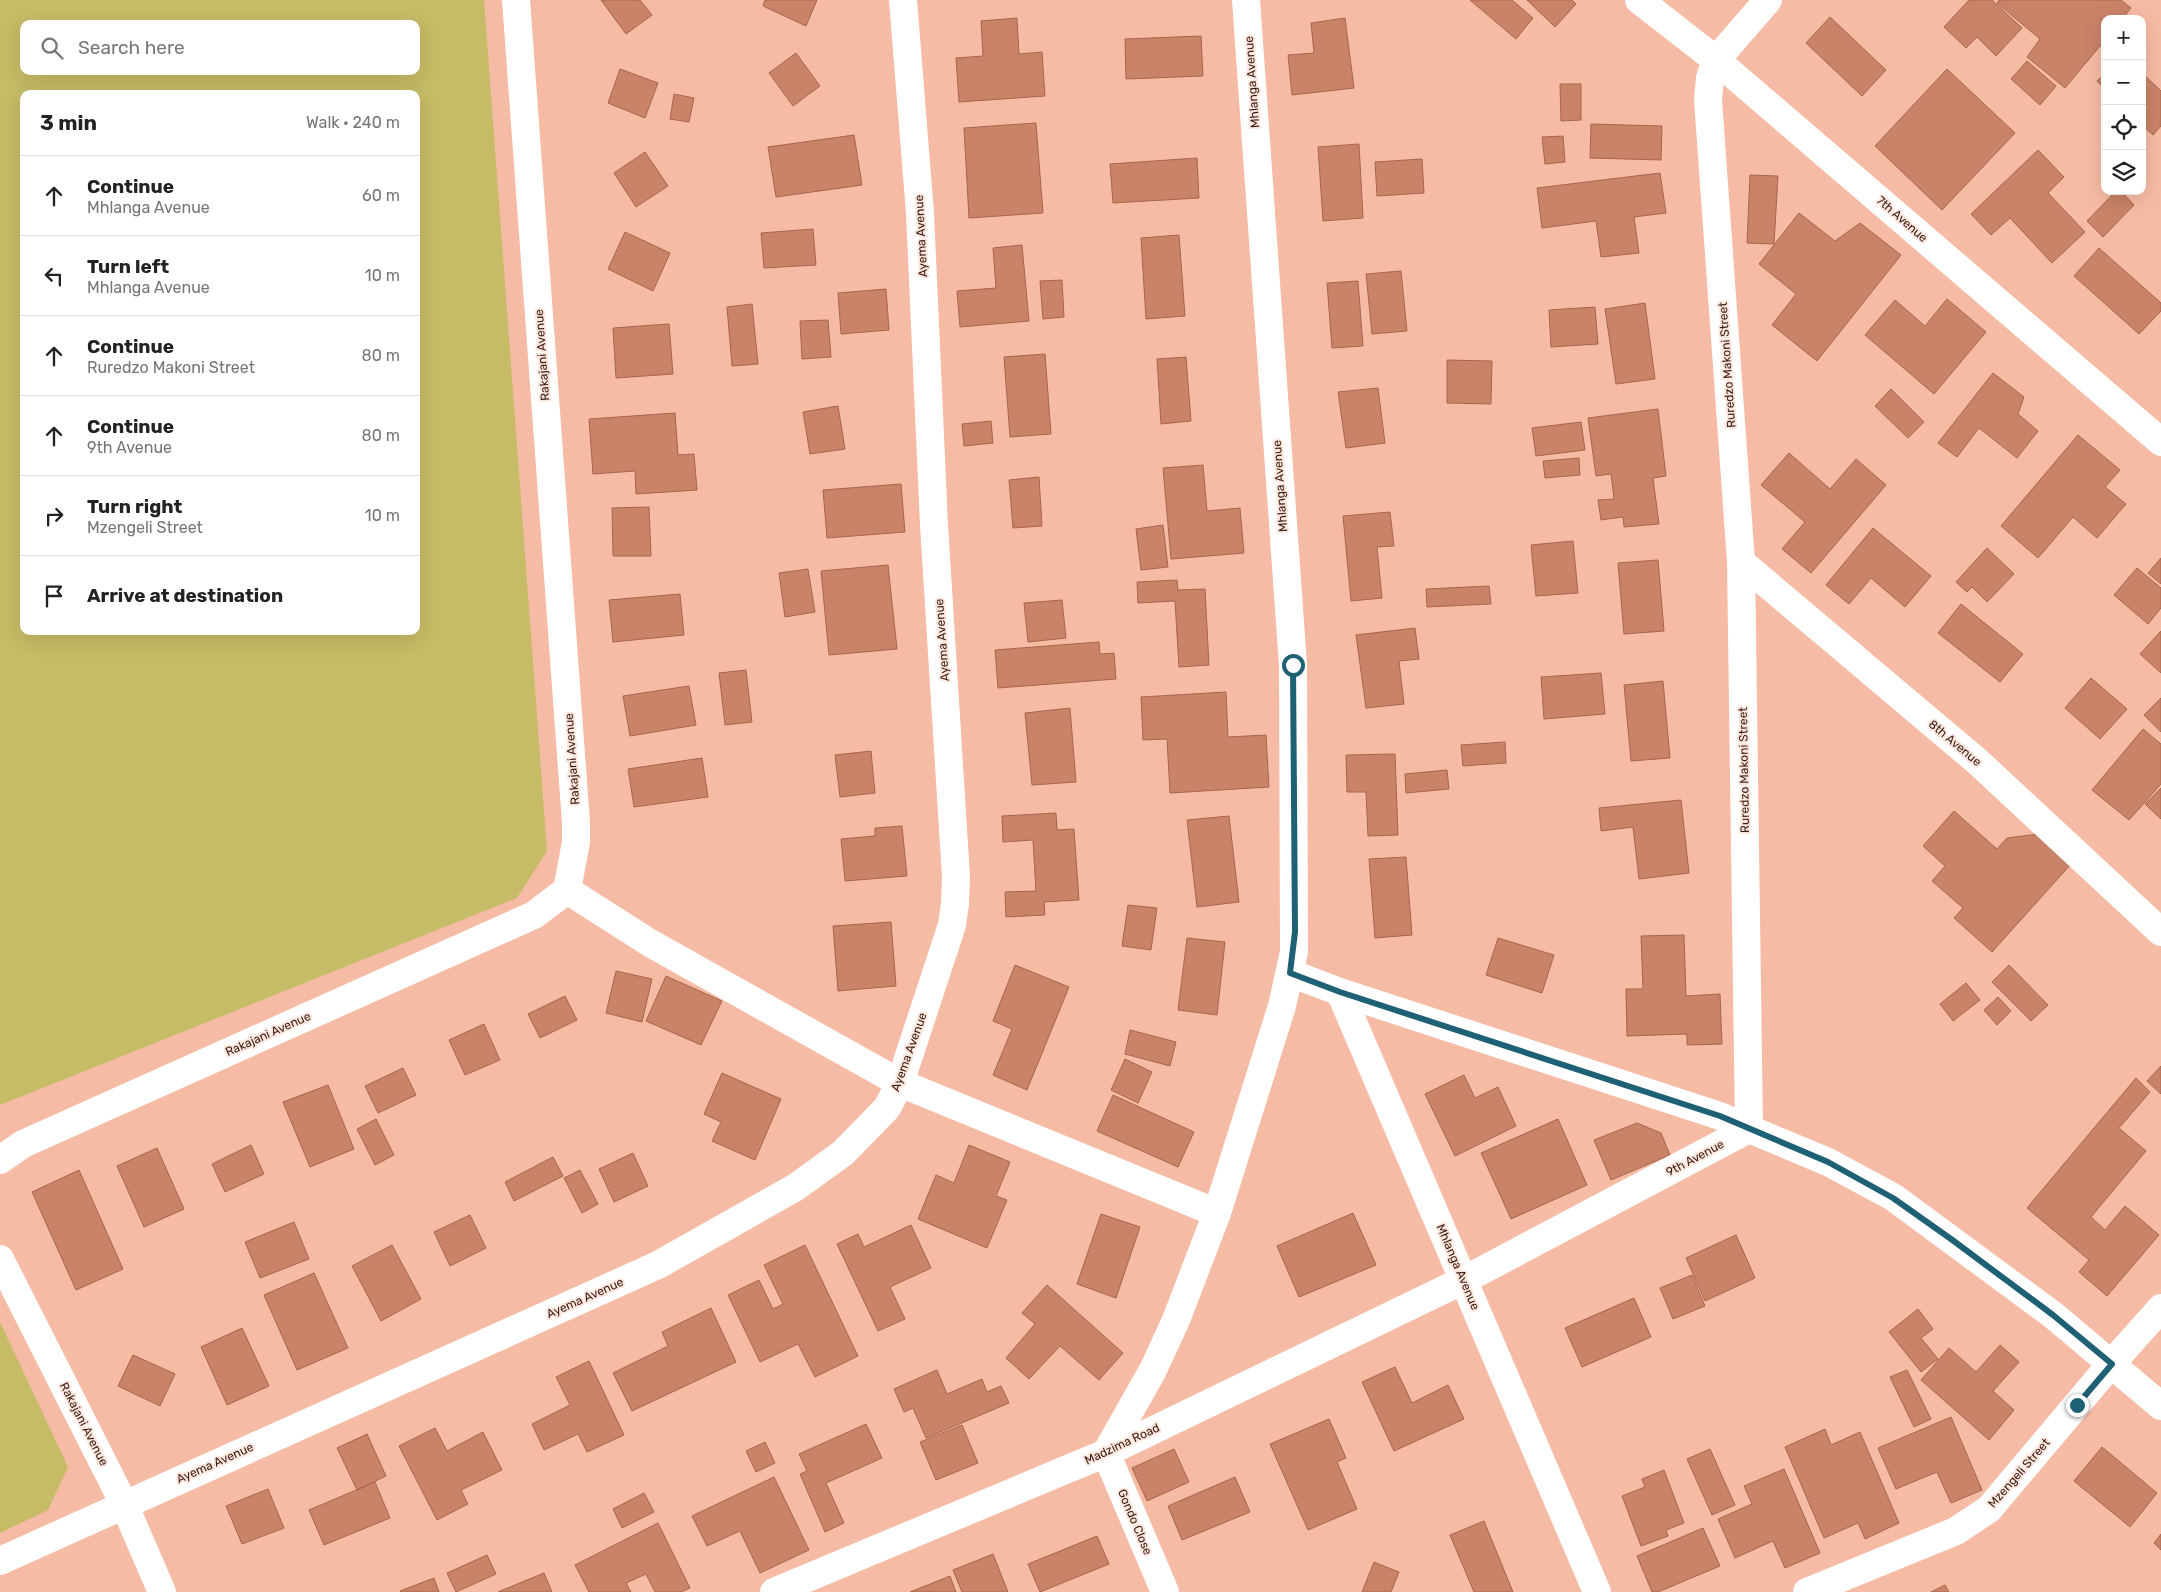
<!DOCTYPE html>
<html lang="en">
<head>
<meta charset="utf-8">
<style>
	body { margin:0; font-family:Rubik,sans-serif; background:#f6f6f6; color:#222 }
	.controls { position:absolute; right:15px; top:15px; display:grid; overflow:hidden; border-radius:10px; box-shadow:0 5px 20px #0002 }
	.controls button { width:45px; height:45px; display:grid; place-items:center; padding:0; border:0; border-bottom:1px solid #e0e0e0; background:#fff; color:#222; font:25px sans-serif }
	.stop { position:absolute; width:15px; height:15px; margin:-11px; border:4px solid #1e6074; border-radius:50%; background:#fff }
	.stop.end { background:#1e6074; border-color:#fff; box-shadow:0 1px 5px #0008 }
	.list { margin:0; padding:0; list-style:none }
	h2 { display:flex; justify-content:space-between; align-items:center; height:65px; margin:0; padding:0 20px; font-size:21px }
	h2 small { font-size:16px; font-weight:400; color:#767676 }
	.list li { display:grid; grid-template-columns:32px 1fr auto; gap:15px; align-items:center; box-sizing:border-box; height:80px; padding:0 20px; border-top:1px solid #e0e0e0 }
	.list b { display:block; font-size:19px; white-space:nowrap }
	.list p { margin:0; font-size:16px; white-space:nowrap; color:#767676 }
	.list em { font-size:16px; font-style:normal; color:#767676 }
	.icon { flex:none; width:28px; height:28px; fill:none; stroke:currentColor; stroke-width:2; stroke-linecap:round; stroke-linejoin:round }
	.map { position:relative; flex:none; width:2161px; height:1592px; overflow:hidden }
	.search { position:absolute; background:#fff; box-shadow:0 5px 20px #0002; left:20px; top:20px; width:400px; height:55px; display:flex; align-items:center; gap:12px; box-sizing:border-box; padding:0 18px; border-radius:10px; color:#767676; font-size:19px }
	.panel { position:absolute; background:#fff; box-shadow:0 5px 20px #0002; left:20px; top:90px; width:400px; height:545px; border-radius:10px }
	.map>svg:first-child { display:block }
</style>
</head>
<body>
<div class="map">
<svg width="2161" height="1592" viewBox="0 0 2161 1592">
	<rect width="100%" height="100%" fill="#f6bba4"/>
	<path fill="#c6bb66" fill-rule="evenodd" d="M0 0H484L547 851 517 898 0 1105ZM24 24H416V71H24ZM24 94H416V631H24Z
		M0 1322 68 1467 48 1510 0 1533Z"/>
	<path fill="#c98368" stroke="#a8654b" d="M601 0H640L652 15 626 34Z
		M765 0H817L806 26 763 6Z
		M1470 0H1512L1533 18 1516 39Z
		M1527 0H1572L1576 4 1555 27Z
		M1969 0H1992L2022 28 1996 56 1977 37 1966 48 1944 27Z
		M1999 0H2121L2131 8 2122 19H2105V40L2065 88 2027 57 2040 39 1997 3Z
		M1830 17 1886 70 1862 96 1806 43Z
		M1017 18 1019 54 1042 52 1045 96 959 102 956 58 983 56 981 21Z
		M1345 18 1354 88 1292 95 1288 55 1314 53 1311 23Z
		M1201 36 1203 76 1126 79 1125 39Z
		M796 53 820 86 793 106 769 73Z
		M2027 61 2056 86 2040 105 2011 79Z
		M620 69 658 83 645 118 608 103Z
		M1947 69 2015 133 1942 210 1875 146Z
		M2142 73 2161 91V126L2153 135 2142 125Z
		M2105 74V89L2097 81Z
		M1560 84H1581V120L1561 121Z
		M674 94 694 98 689 122 670 119Z
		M1036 123 1043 213 969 218 964 128Z
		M1591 124 1662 126 1661 160 1590 158Z
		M854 135 862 185 776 197 768 147Z
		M1563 136 1565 162 1545 164 1542 137Z
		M1359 144 1363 218 1323 221 1318 147Z
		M2038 150 2064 177 2048 193 2085 232 2052 263 2010 218 1991 235 1971 214Z
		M645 152 668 186 636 207 614 173Z
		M1197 158 1199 198 1113 203 1110 164Z
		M1422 159 1424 193 1377 196 1375 162Z
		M1660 173 1666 213 1634 217 1639 253 1601 257 1596 221 1542 228 1537 188Z
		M1750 175 1778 176 1774 244 1747 243Z
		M2116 191H2121L2134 205 2103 237 2087 221Z
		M1799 213 1835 241 1860 223 1901 255 1817 361 1772 325 1796 294 1759 264Z
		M813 229 816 265 764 268 761 233Z
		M625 232 670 253 653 291 608 269Z
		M1179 235 1185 316 1146 319 1141 238Z
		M1022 245 1029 321 960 327 957 291 996 288 993 248Z
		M2099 248 2161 303V311L2139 334 2074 276Z
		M1401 271 1407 331 1372 334 1366 274Z
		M1062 280 1064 317 1043 319 1040 281Z
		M1358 281 1363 346 1332 348 1327 283Z
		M886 289 889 330 841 334 838 293Z
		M1947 299 1986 332 1934 394 1865 335 1895 300 1925 326Z
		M1645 303 1655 379 1616 384 1605 309Z
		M752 304 758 364 732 366 727 307Z
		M1595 307 1598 344 1551 347 1549 310Z
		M828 320 831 357 802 359 800 321Z
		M669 324 673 374 616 378 613 328Z
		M1045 354 1051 434 1010 437 1004 357Z
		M1186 357 1191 421 1161 424 1157 359Z
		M1447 360 1492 361 1491 404 1447 403Z
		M1993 373 2024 397 2018 414 2038 431 2017 458 1979 428 1957 457 1938 443Z
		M1378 388 1385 443 1346 448 1338 392Z
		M1891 389 1924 422 1908 438 1875 406Z
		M838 406 845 449 810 454 803 412Z
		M1658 409 1666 476 1653 478 1659 524 1624 527 1623 517 1601 520 1598 500 1614 499 1611 474 1596 476 1588 418Z
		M675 413 678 455 694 454 697 490 636 494 635 471 593 474 589 419Z
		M991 421 993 443 964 446 962 424Z
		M1581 422 1585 450 1536 456 1532 428Z
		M2078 435 2120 470 2105 487 2126 504 2097 538 2073 517 2038 558 2001 526Z
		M1789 453 1830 489 1856 459 1886 485 1811 573 1782 549 1805 522 1761 485Z
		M1579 458 1580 475 1545 478 1543 461Z
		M1203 465 1207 511 1240 508 1244 553 1171 559 1163 468Z
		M1039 477 1042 526 1013 528 1009 480Z
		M901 484 905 532 827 538 823 490Z
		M649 507 651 556H613L612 508Z
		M1390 512 1394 546 1377 547 1382 598 1351 601 1343 516Z
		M1163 525 1168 567 1141 570 1136 529Z
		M1873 528 1931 576 1905 607 1871 578 1849 604 1826 585Z
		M1573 541 1578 593 1536 596 1531 545Z
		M1987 548 2014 574 1987 602 1972 587 1967 592 1956 582Z
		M2161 558V584L2148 573Z
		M1658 560 1664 631 1624 634 1618 563Z
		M888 565 897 649 829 655 821 571Z
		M2137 568 2161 588V608L2148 624 2114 595Z
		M808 569 815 612 785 617 779 573Z
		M1177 580 1178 590 1205 589 1209 665 1179 667 1175 601 1138 603 1137 582Z
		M1489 586 1491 604 1427 607 1426 589Z
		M680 594 684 635 613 642 609 600Z
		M1062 600 1066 638 1028 642 1024 603Z
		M1961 604 2023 654 2000 682 1938 633Z
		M1415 628 1419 659 1399 661 1404 704 1366 708 1356 635Z
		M2161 631V673L2140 654Z
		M1099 642 1100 654 1114 653 1116 679 998 688 995 650Z
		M746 670 752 722 725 725 719 673Z
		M1601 673 1605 714 1544 719 1541 677Z
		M2091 678 2127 709 2100 739 2065 708Z
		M1663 681 1670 758 1631 761 1624 685Z
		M689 686 696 725 630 736 623 696Z
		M1226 692 1228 737 1266 735 1269 787 1170 793 1167 739 1143 740 1141 697Z
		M2161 698V732L2144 715Z
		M1070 708 1076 782 1032 785 1025 713Z
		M2143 729 2161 744V784L2129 820 2092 790Z
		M1505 742 1506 763 1463 766 1461 745Z
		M871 751 875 793 840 797 835 755Z
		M1395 754 1398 835 1368 836 1366 792H1347L1346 755Z
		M702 758 708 797 634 807 628 769Z
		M1447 770 1449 789 1406 793 1405 774Z
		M2161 788V819L2145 804Z
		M1681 800 1689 873 1639 879 1633 827 1601 831 1599 808Z
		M1954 811 1997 849 2007 838 2039 834 2071 864 1992 952 1954 918 1963 908 1932 881 1945 866 1923 846Z
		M1056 813 1057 830 1074 829 1079 900 1044 902 1045 915 1006 917 1005 892 1036 891 1033 840 1003 842 1002 816Z
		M1229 816 1239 902 1197 907 1187 820Z
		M902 826 907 876 845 881 841 839 875 836V828Z
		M1406 857 1412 935 1375 938 1369 859Z
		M1128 905 1157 908 1151 950 1122 946Z
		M891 922 896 986 838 991 833 926Z
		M1684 935 1686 996 1720 994 1722 1044 1687 1045V1034L1627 1036 1626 989H1643L1641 936Z
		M1187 938 1225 942 1217 1015 1178 1010Z
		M1498 938 1554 955 1542 993 1486 975Z
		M1015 965 1069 987 1027 1090 993 1075 1012 1029 993 1021Z
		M2009 965 2048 1005 2031 1021 1992 982Z
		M616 971 652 979 642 1022 606 1013Z
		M666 976 722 1001 701 1045 646 1021Z
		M1966 983 1980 1000 1953 1021 1940 1004Z
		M565 996 577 1020 540 1038 528 1014Z
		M1998 997 2011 1011 1997 1025 1984 1010Z
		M484 1024 500 1060 465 1075 449 1040Z
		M1130 1030 1176 1042 1170 1066 1125 1054Z
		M1125 1059 1152 1072 1138 1103 1111 1090Z
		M2161 1066V1094L2147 1081Z
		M403 1068 416 1095 378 1113 365 1086Z
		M722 1073 781 1099 755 1160 712 1141 721 1122 704 1114Z
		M1464 1075 1475 1098 1498 1087 1516 1126 1455 1156 1425 1094Z
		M2136 1078 2150 1092 2119 1128 2146 1151 2091 1217 2105 1230 2125 1206 2159 1235 2107 1296 2079 1272 2089 1260 2027 1208Z
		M328 1085 354 1149 310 1167 283 1102Z
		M1113 1095 1194 1132 1178 1167 1097 1131Z
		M376 1119 394 1155 375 1165 357 1129Z
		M1558 1119 1587 1185 1511 1219 1481 1153Z
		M1637 1123 1661 1133 1670 1155 1611 1180 1594 1140Z
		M251 1145 264 1174 225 1192 212 1164Z
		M969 1145 1010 1162 996 1196 1007 1200 987 1248 918 1219 936 1175 954 1183Z
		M157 1148 184 1209 144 1227 117 1166Z
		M633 1153 648 1186 614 1202 599 1169Z
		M553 1157 563 1176 514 1201 505 1182Z
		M79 1170 123 1269 76 1290 32 1192Z
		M580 1170 598 1204 582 1213 564 1178Z
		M1353 1213 1376 1265 1299 1297 1277 1246Z
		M1101 1214 1140 1227 1116 1298 1077 1284Z
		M470 1215 486 1248 450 1266 434 1232Z
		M294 1222 309 1259 260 1278 245 1242Z
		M911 1225 931 1268 890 1287 905 1319 878 1331 837 1244 858 1234 864 1247Z
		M1736 1235 1755 1278 1705 1301 1686 1258Z
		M392 1245 421 1299 381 1321 352 1266Z
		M805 1245 858 1356 815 1377 798 1344 760 1362 728 1295 759 1280 773 1309 783 1304 764 1265Z
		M314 1273 348 1348 297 1370 264 1295Z
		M1692 1275 1705 1306 1673 1319 1660 1288Z
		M1047 1285 1123 1353 1099 1380 1060 1346 1029 1379 1006 1358 1035 1324 1022 1313Z
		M1634 1298 1651 1337 1582 1367 1565 1328Z
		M711 1308 736 1362 632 1411 613 1373 668 1346 662 1332Z
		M1918 1309 1933 1329 1921 1338 1938 1359 1921 1372 1889 1332Z
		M242 1328 269 1386 227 1405 201 1347Z
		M2000 1345 2019 1362 1993 1391 2014 1410 1989 1440 1921 1380 1949 1348 1976 1372Z
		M133 1355 175 1374 160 1406 118 1386Z
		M589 1361 624 1435 587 1452 578 1434 544 1450 532 1424 570 1405 556 1377Z
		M1395 1367 1412 1403 1448 1385 1464 1419 1394 1451 1362 1382Z
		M937 1370 947 1394 982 1379 987 1392 1001 1386 1009 1403 926 1438 913 1408 904 1412 894 1389Z
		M1907 1370 1931 1419 1914 1427 1890 1377Z
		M1951 1417 1982 1490 1951 1503 1937 1472 1896 1489 1878 1448Z
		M1329 1419 1346 1458 1337 1462 1357 1509 1308 1530 1270 1444Z
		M866 1424 882 1458 826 1483 844 1523 825 1532 800 1474 807 1471 799 1454Z
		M962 1425 978 1463 936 1480 920 1442Z
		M435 1428 447 1451 483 1432 502 1470 461 1490 468 1504 437 1520 399 1446Z
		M1825 1429 1831 1445 1860 1432 1899 1523 1865 1539 1858 1523 1824 1538 1785 1447Z
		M367 1434 386 1476 357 1490 337 1448Z
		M765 1442 775 1463 756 1472 746 1451Z
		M2102 1447 2157 1493 2130 1527 2074 1481Z
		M1174 1449 1189 1482 1147 1501 1132 1468Z
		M1710 1449 1735 1505 1712 1515 1687 1459Z
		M1784 1469 1820 1553 1785 1568 1773 1541 1735 1558 1718 1519 1752 1504 1744 1486Z
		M1664 1470 1684 1523 1666 1530 1668 1536 1641 1546 1622 1496 1645 1487 1642 1479Z
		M774 1477 809 1550 760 1573 740 1531 707 1546 692 1516Z
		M1235 1477 1250 1512 1182 1540 1168 1506Z
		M375 1482 390 1518 324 1545 309 1510Z
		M268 1489 284 1528 242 1544 226 1506Z
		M644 1493 654 1512 622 1528 613 1509Z
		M1484 1521 1513 1592H1474L1450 1535Z
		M658 1523 690 1588 681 1592H655L646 1574 626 1583 631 1592H589L575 1565Z
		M1703 1528 1720 1566 1658 1592H1652L1637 1556Z
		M2161 1534V1550L2154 1543Z
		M1097 1536 1109 1564 1040 1592 1028 1564Z
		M993 1554 1008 1592H962L953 1570Z
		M487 1555 496 1574 456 1592 447 1573Z
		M1374 1562 1399 1572 1391 1592H1362Z
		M544 1573 552 1592H498Z
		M950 1576 956 1592H910Z
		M434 1578 439 1592H401L400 1591Z
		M1945 1585 1949 1592H1931Z"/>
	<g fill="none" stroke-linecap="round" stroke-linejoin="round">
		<path stroke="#fff" stroke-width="28" d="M1639 0 1716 60 2161 442
			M1741 562 1978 762 2161 932
			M567 890 650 943 900 1083 1217 1213
			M1290 973 1340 992 1597 1592
			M1340 992 1720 1116 1749 1129 1741 562 1708 100 1710 78 1716 60 1768 0
			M0 1160 23 1144 534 915 567 890 576 842V823L516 0
			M0 1259 124 1504 162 1592
			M0 1561 658 1265 796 1187 843 1153 887 1108 900 1083 952 925 955 904 956 877 934 525 920 213 903 0
			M774 1592 1106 1453 1464 1280 1749 1129 1828 1162 1893 1197 2053 1315 2161 1406
			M1165 1592 1106 1453 1153 1370 1176 1320 1217 1213 1282 1006 1294 952 1293 665 1246 0
			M1807 1592 1956 1531 1989 1509 2111 1364 2161 1308"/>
	</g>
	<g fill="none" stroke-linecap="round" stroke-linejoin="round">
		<path stroke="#1e6074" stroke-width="6" d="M1293 665 1295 932 1290 973 1340 992 1720 1116 1828 1162 1893 1198 1951 1239 2053 1315 2112 1364 2077 1405"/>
	</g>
	<g text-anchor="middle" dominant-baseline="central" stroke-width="4" stroke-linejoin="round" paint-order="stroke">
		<g font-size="12" fill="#381c11" stroke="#fde6dd">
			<text transform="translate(1252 82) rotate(-94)">Mhlanga Avenue</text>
			<text transform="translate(1902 219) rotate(41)">7th Avenue</text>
			<text transform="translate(921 236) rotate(-93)">Ayema Avenue</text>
			<text transform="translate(542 355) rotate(-94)">Rakajani Avenue</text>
			<text transform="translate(1727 365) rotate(-94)">Ruredzo Makoni Street</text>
			<text transform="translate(1280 486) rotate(-94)">Mhlanga Avenue</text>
			<text transform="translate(942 640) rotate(-94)">Ayema Avenue</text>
			<text transform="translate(1955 743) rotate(40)">8th Avenue</text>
			<text transform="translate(572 759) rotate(-94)">Rakajani Avenue</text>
			<text transform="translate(1744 770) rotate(-91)">Ruredzo Makoni Street</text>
			<text transform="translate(268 1034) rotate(-24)">Rakajani Avenue</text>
			<text transform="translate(909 1052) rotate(-70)">Ayema Avenue</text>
			<text transform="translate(1695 1158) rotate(-28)">9th Avenue</text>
			<text transform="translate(1458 1267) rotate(67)">Mhlanga Avenue</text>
			<text transform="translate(585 1298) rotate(-24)">Ayema Avenue</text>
			<text transform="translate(84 1424) rotate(63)">Rakajani Avenue</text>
			<text transform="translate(1122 1444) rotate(-25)">Madzima Road</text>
			<text transform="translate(215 1463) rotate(-24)">Ayema Avenue</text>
			<text transform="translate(2019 1473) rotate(-49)">Mzengeli Street</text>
			<text transform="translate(1135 1522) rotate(67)">Gondo Close</text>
		</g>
	</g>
</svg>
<div class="controls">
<button>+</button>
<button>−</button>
<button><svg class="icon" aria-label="locate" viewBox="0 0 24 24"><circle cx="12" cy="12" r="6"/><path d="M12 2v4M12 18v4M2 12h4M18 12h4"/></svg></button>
<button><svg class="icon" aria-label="layers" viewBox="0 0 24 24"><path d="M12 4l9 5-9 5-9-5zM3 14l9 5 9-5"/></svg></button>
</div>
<div class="stop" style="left:1293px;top:665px"></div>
<div class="stop end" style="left:2077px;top:1405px"></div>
<div class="search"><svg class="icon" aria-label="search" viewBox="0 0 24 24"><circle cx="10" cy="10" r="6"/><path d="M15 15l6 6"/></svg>Search here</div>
<section class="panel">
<h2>3 min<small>Walk · 240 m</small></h2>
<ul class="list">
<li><svg class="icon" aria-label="ahead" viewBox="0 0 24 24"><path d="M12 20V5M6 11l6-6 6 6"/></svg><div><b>Continue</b><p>Mhlanga Avenue</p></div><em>60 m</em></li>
<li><svg class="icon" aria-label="left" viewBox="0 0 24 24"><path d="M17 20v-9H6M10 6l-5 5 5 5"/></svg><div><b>Turn left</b><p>Mhlanga Avenue</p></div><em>10 m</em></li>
<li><svg class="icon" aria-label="ahead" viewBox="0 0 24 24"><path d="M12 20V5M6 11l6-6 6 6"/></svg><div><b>Continue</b><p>Ruredzo Makoni Street</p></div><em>80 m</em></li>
<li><svg class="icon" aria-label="ahead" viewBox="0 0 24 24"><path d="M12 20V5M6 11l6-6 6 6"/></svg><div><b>Continue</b><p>9th Avenue</p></div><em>80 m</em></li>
<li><svg class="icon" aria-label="right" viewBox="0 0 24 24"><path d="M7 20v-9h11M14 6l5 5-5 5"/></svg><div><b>Turn right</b><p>Mzengeli Street</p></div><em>10 m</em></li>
<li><svg class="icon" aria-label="arrive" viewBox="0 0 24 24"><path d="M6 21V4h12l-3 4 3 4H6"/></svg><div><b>Arrive at destination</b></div></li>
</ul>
</section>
</div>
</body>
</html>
